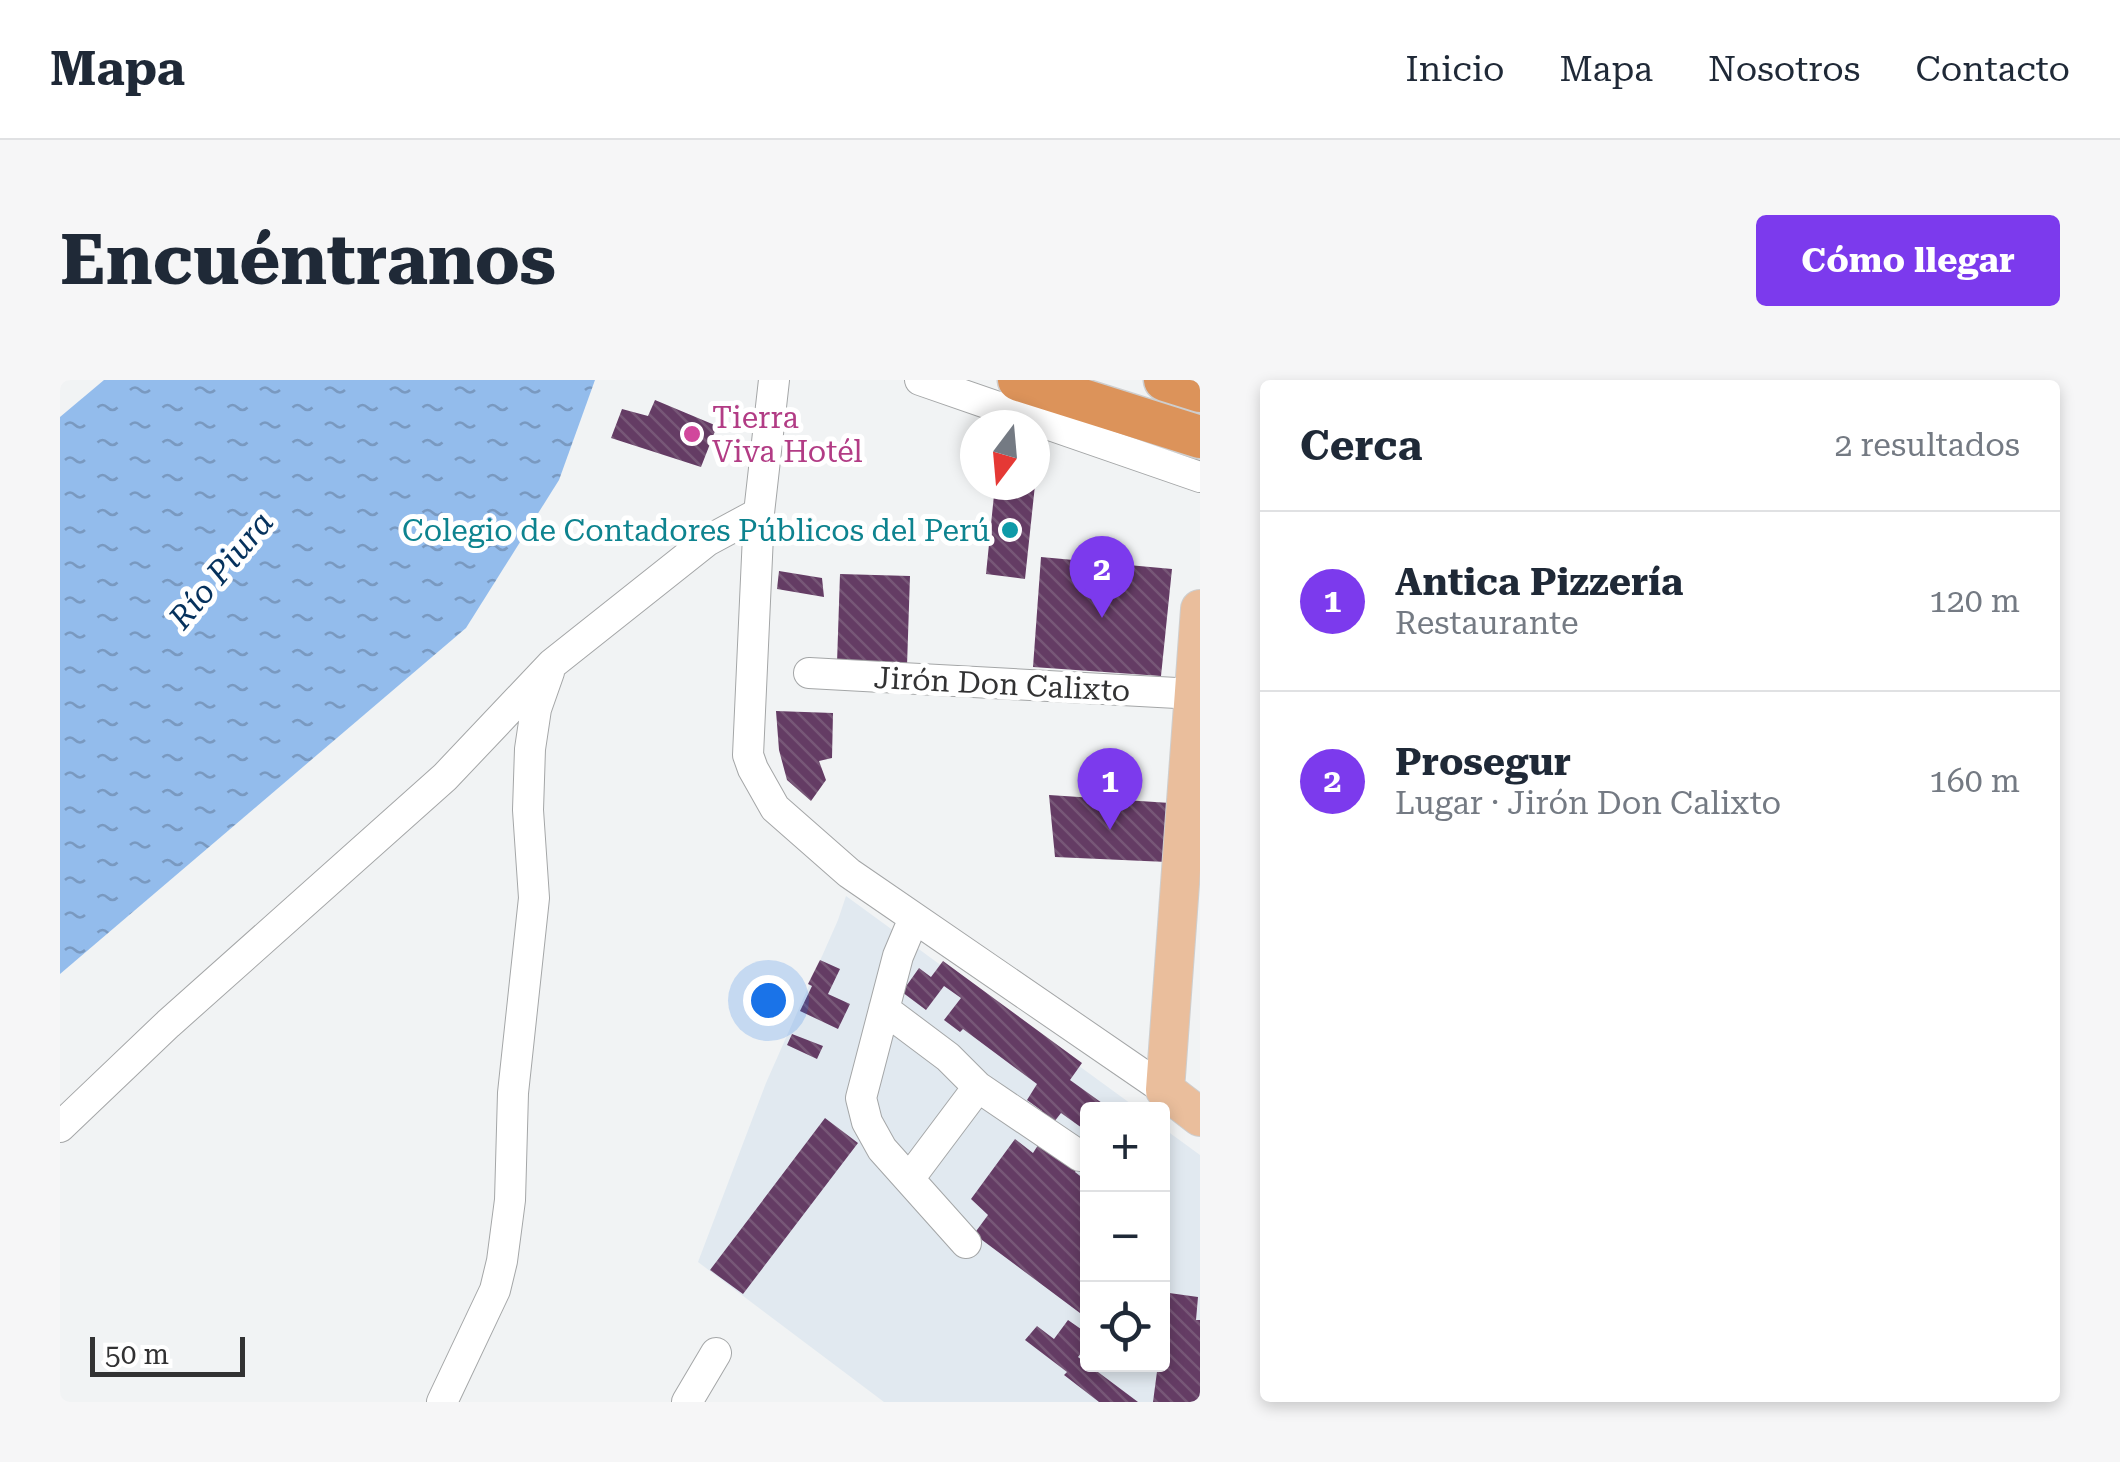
<!DOCTYPE html>
<html lang="es">
<head>
<meta charset="utf-8">
<style>
	body { margin:0; font-family:"Roboto Serif",serif; background:#f6f6f7; color:#1f2937 }
	.controls { position:absolute; right:30px; bottom:30px; display:grid; overflow:hidden; border-radius:10px; box-shadow:0 5px 15px #0003 }
	.controls button { width:90px; height:90px; display:grid; place-items:center; padding:0; border:0; border-bottom:2px solid #e0e1e3; background:#fff; color:#1f2937; font:50px sans-serif }
	.compass { position:absolute; left:900px; top:30px; width:90px; height:90px; border-radius:50%; background:#fff; box-shadow:0 5px 15px #0003; rotate:196deg }
	.scale { position:absolute; left:30px; bottom:25px; width:155px; box-sizing:border-box; padding-left:10px; border:5px solid #323233; border-top:0; font-size:28px; line-height:35px; white-space:nowrap; color:#323233; -webkit-text-stroke:8px #fff; paint-order:stroke }
	.you { position:absolute; left:708px; top:620px; width:35px; height:35px; margin:-25px; border:8px solid #fff; border-radius:50%; background:#1a73e8; box-shadow:0 0 0 15px #1a73e833 }
	.badge { display:grid; place-items:center; width:65px; height:65px; border-radius:50%; background:#7c3aed; color:#fff; font-size:32px; font-weight:700 }
	.pin { position:absolute; translate:-50% -82px; filter:drop-shadow(0 2px 5px #0008) }
	.pin::after { content:''; position:absolute; top:52px; width:35px; height:30px; background:inherit; clip-path:polygon(0 0,100% 0,50% 100%) }
	.list { margin:0; padding:0; list-style:none }
	h2 { display:flex; justify-content:space-between; align-items:center; height:130px; margin:0; padding:0 40px; font-size:42px }
	h2 small { font-size:32px; font-weight:400; color:#747a83 }
	.list li { display:grid; grid-template-columns:65px 1fr auto; gap:30px; align-items:center; box-sizing:border-box; height:180px; padding:0 40px; border-top:2px solid #e0e1e3 }
	.list b { display:block; font-size:38px; white-space:nowrap }
	.list p { margin:0; font-size:32px; white-space:nowrap; color:#747a83 }
	.list em { font-size:32px; font-style:normal; color:#747a83 }
	.icon { flex:none; width:55px; height:55px; fill:none; stroke:currentColor; stroke-width:2; stroke-linecap:round; stroke-linejoin:round }
	.map { position:relative; flex:none; width:1140px; height:1022px; overflow:hidden; border-radius:10px }
	header { display:flex; align-items:center; gap:60px; box-sizing:border-box; height:140px; padding:0 50px; background:#fff; border-bottom:2px solid #e0e1e3 }
	header strong { font-size:48px }
	nav { display:flex; gap:55px; margin-inline-start:auto; font-size:35px }
	.intro { display:flex; align-items:center; justify-content:space-between; box-sizing:border-box; height:240px; padding:0 60px }
	h1 { margin:0; font-size:70px }
	.button { padding:25px 45px; border-radius:10px; background:#7c3aed; color:#fff; font-size:35px; font-weight:700 }
	main { display:flex; gap:60px; padding:0 60px }
	aside { flex:1; background:#fff; border-radius:10px; box-shadow:0 5px 15px #0003 }
	.map>svg:first-child { display:block }
</style>
</head>
<body>
<header>
<strong>Mapa</strong>
<nav><a>Inicio</a><a>Mapa</a><a>Nosotros</a><a>Contacto</a></nav>
</header>
<div class="intro"><h1>Encuéntranos</h1><a class="button">Cómo llegar</a></div>
<main>
<div class="map">
<svg width="1140" height="1022" viewBox="0 0 1140 1022">
	<defs>
		<pattern id="water-ripples" width="26" height="14" patternUnits="userSpaceOnUse" patternTransform="scale(2.5)"><rect width="26" height="14" fill="#93bcec"/><path d="M2 4q2-2 4 0t4 0M15 11q2-2 4 0t4 0" fill="none" stroke="#7999c0"/></pattern>
		<pattern id="building-back-hatch" width="6" height="6" patternUnits="userSpaceOnUse" patternTransform="scale(2.5)"><rect width="6" height="6" fill="#643c64"/><path d="M-1 5l2 2M0 0l6 6M5-1l2 2" fill="none" stroke="#775777"/></pattern>
	</defs>
	<rect width="100%" height="100%" fill="#f1f3f4"/>
	<path fill="#e1e9f0" d="M786 516 1078 729H1028V984H1102L1103 748 1140 775V1022H824L638 882 706 703 778 540Z"/>
	<path fill="url(#water-ripples)" d="M44 0H535L499 100 406 248 0 594V37Z"/>
	<path fill="url(#building-back-hatch)" d="M595 20 657 46 641 87 551 58 562 29 588 36Z
		M935 105H975L965 199 926 194Z
		M981 177 1112 189 1101 296 973 287Z
		M719 191 762 198 764 217 717 209Z
		M780 194 850 196 847 286 777 283Z
		M716 331 773 333 772 378 759 381 766 400 751 421 727 400 719 370Z
		M989 415 1110 423 1107 482 995 477Z
		M760 580 780 589 768 614 790 624 778 649 740 631 752 606 748 604Z
		M883 581 1022 683 1010 700 1042 723 1037 729H1028V742L1022 748 1001 733 994 742 980 733 982 731 967 720 977 704 903 649 900 652 884 640 901 618 884 606 866 630 842 612 859 588 871 597Z
		M732 654 763 666 757 679 727 665Z
		M765 738 798 763 683 914 650 890Z
		M955 759 973 773 980 762 1017 789 1015 792 1028 802V939L914 854 928 835 911 819Z
		M1102 912 1138 917 1136 940H1140V1022H1093L1098 984H1102Z
		M1008 940 1028 954V964L1018 977 1078 1022H1039L1004 995 1007 992 965 960 977 946 994 959Z"/>
	<g fill="none" stroke-linecap="round" stroke-linejoin="round">
		<g stroke="#a4a6a7" stroke-width="32">
			<path id="minor" d="M714 0 699 133 688 375 693 389 715 428 789 493 1105 710
				M860 0 1140 97
				M749 293 1135 314
				M854 538 838 576 801 718 807 742 822 769 906 863
				M824 629 888 677 918 707 1020 776
				M0 747 108 644 385 397 492 284 647 161 699 133
				M849 799 918 707
				M382 1022 435 910 442 881 450 820 453 713 474 518 468 430 470 369 476 329 489 292
				M627 1022 656 973"/>
		</g>
		<g stroke="#cecece" stroke-width="40">
			<path id="major" d="M1140 229 1105 710 1140 737"/>
		</g>
		<g stroke="#cecece" stroke-width="45">
			<path id="highway" d="M959 0 1140 57
				M1105 0 1140 11"/>
		</g>
		<use href="#minor" stroke="#fff" stroke-width="30"/>
		<use href="#major" stroke="#eabe9c" stroke-width="38"/>
		<use href="#highway" stroke="#dc935a" stroke-width="42"/>
	</g>
	<circle fill="#d1479c" stroke="#fff" stroke-width="4" cx="632" cy="54" r="10"/>
	<circle fill="#0f9aa8" stroke="#fff" stroke-width="4" cx="950" cy="150" r="10"/>
	<g text-anchor="middle" dominant-baseline="central" stroke-width="10" stroke-linejoin="round" paint-order="stroke">
		<g font-size="30" fill="#b23c85" stroke="#fff" text-anchor="start">
			<text x="652" y="37">Tierra<tspan x="652" dy="34">Viva Hotél</tspan></text>
		</g>
		<g font-size="30" fill="#0d838f" stroke="#fff" text-anchor="end">
			<text x="930" y="150">Colegio de Contadores Públicos del Perú</text>
		</g>
		<g font-size="30" fill="#323233" stroke="#fff">
			<text transform="translate(942 304) rotate(3)">Jirón Don Calixto</text>
		</g>
		<g font-size="32" font-style="italic" fill="#05315c" stroke="#fff">
			<text transform="translate(161 190) rotate(-50)">Río Piura</text>
		</g>
	</g>
</svg>
<div class="controls">
<button>+</button>
<button>−</button>
<button><svg class="icon" aria-label="locate" viewBox="0 0 24 24"><circle cx="12" cy="12" r="6"/><path d="M12 2v4M12 18v4M2 12h4M18 12h4"/></svg></button>
</div>
<svg class="compass" viewBox="-18 -18 36 36"><path d="M0-13l5 13h-10z" fill="#e53935"/><path d="M0 13l5-13h-10z" fill="#747a83"/></svg>
<div class="scale">50 m</div>
<div class="you"></div>
<div class="pin badge" style="left:1050px;top:450px">1</div>
<div class="pin badge" style="left:1042px;top:238px">2</div>
</div>
<aside>
<h2>Cerca<small>2 resultados</small></h2>
<ul class="list">
<li><span class="badge">1</span><div><b>Antica Pizzería</b><p>Restaurante</p></div><em>120 m</em></li>
<li><span class="badge">2</span><div><b>Prosegur</b><p>Lugar · Jirón Don Calixto</p></div><em>160 m</em></li>
</ul>
</aside>
</main>
</body>
</html>
